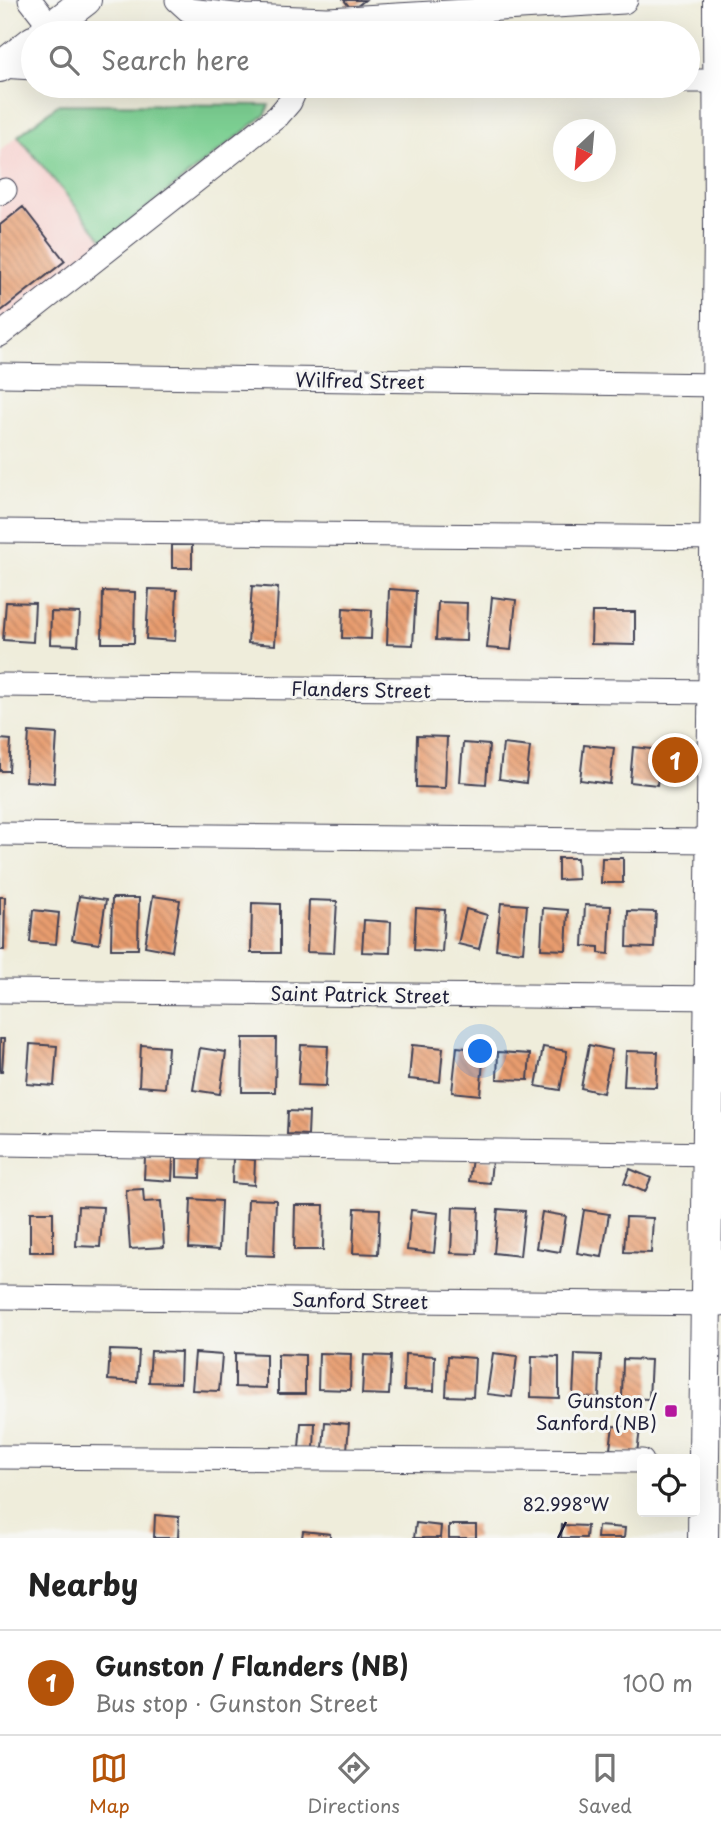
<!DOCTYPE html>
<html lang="en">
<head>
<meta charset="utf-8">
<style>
	body { margin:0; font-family:"Playpen Sans",sans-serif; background:#f6f6f6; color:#222 }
	.controls { position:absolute; right:21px; bottom:21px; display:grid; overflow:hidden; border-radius:7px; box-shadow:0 7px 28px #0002 }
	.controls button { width:63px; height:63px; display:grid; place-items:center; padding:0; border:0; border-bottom:2px solid #e0e0e0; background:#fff; color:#222; font:35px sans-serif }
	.compass { position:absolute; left:553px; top:119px; width:63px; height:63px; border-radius:50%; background:#fff; box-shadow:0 7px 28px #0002; rotate:206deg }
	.you { position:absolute; left:481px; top:1052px; width:24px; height:24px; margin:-18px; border:5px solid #fff; border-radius:50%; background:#1a73e8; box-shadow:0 0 0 10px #1a73e833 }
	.badge { display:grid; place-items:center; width:46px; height:46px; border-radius:50%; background:#b45309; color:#fff; font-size:23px; font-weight:700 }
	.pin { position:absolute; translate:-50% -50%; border:4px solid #fff; box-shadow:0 2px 7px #0006 }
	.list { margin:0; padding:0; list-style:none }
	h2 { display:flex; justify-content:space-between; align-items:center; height:91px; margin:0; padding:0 28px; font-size:30px }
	h2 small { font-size:23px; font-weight:400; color:#767676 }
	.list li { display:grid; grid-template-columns:46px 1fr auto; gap:21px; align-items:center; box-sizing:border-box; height:105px; padding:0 28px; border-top:2px solid #e0e0e0 }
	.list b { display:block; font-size:26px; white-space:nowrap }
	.list p { margin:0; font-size:23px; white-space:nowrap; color:#767676 }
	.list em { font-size:23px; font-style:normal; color:#767676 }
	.icon { flex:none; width:38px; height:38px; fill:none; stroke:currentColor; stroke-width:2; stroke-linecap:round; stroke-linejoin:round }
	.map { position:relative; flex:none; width:721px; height:1538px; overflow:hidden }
	.search { position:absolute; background:#fff; box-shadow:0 7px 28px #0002; left:21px; right:21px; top:21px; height:77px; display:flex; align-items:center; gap:18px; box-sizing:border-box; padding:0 24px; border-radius:38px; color:#767676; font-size:26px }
	.sheet { height:196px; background:#fff }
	nav { display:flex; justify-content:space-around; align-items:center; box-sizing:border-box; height:98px; border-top:2px solid #e0e0e0; background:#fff; font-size:19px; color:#767676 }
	nav a { display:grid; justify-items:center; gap:4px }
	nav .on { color:#b45309 }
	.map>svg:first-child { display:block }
</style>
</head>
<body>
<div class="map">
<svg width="721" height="1538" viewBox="0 0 721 1538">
	<defs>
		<pattern id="building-back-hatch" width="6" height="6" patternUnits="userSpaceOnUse" patternTransform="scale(1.75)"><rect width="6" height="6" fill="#e89c6e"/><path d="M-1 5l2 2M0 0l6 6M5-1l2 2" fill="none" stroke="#bc7f5c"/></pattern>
	</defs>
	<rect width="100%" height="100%" fill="#f6f6f2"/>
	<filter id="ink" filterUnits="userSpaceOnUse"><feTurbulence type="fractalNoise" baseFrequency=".0143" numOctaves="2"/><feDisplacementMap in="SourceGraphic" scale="14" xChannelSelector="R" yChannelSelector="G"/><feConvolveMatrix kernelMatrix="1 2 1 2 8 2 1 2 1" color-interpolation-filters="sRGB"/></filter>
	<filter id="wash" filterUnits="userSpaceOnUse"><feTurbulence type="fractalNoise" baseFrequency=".00686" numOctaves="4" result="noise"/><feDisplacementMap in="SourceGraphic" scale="28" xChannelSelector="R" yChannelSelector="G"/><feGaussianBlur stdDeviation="1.57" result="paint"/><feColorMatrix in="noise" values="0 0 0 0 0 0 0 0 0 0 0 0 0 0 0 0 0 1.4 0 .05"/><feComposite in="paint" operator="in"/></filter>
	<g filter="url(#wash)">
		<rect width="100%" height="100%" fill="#efeddb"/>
		<path fill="#f7d0ce" d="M18 136 104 241 0 321V151Z"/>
		<path fill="#7bcf92" stroke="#4e7866" stroke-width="2" d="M59 104 269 105 266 114 104 241 18 136Z"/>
		<g id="blocks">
			<path fill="url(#building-back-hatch)" d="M344 0H365L352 10Z
				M23 207 65 261 0 312V225Z
				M172 545H192V568H172Z
				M252 586 278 588 275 645 248 643Z
				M149 589 177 590 175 641 146 639Z
				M389 589 416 591 413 645 387 644Z
				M103 591 135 592 134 643H102Z
				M492 597 516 600 511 650 487 648Z
				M6 602 35 603 33 642 3 640Z
				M438 602 467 603 466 641 436 640Z
				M343 608 372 610 371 639 342 638Z
				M51 612 80 613 78 645 50 644Z
				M592 612H635V645L591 644Z
				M29 732 57 734 54 783 26 781Z
				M417 736 447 737 445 788 416 787Z
				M0 739 11 740 9 771H0Z
				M463 743 489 745 486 784 460 782Z
				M503 744 530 747 526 783 499 779Z
				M584 745 614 748 610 784 580 780Z
				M633 747 661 750 657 785 630 782Z
				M558 858H577L578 879 558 880Z
				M602 858H623V883H601Z
				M79 896 106 900 99 944 72 940Z
				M153 896 180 900 172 951 145 946Z
				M0 897H5L4 950H0Z
				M112 898H139L138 949H111Z
				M309 900 337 901 334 953 307 952Z
				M252 903 280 904V953H251Z
				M501 903 527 905 523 952 496 949Z
				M585 905 611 906 609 954 599 953V947L583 946Z
				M416 908 445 910 442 952 414 950Z
				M543 908 568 910 566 950 541 949Z
				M466 909 487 915 479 949 458 944Z
				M33 910 59 913 56 944 30 942Z
				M628 911 656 912 654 948 627 947Z
				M364 920 391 922 390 953 362 952Z
				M243 1038H276L275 1092H242Z
				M0 1039H4L2 1072H0Z
				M30 1044 57 1046 54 1086 27 1084Z
				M141 1045 168 1047 165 1088 139 1086Z
				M301 1045 328 1046 326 1086 298 1085Z
				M412 1045 443 1048 440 1082 409 1079Z
				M589 1045 612 1050 603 1093 581 1088Z
				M457 1047 484 1050 480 1095 452 1092Z
				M543 1047 567 1051 560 1090 536 1086Z
				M200 1048 226 1052 220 1094 193 1090Z
				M626 1051 658 1052 656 1087 624 1086Z
				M498 1052 530 1054 528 1080 497 1079Z
				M288 1111 309 1112 308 1135 287 1134Z
				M177 1156 201 1157 200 1178 177 1177Z
				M145 1157 173 1158 172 1181 144 1179Z
				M233 1158 255 1160 254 1185 232 1183Z
				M472 1158 492 1160 490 1183 469 1181Z
				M630 1169 651 1178 645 1192 624 1183Z
				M143 1189 144 1202 161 1201 164 1247 130 1249 126 1190Z
				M191 1199 221 1201 219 1250 189 1248Z
				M248 1199 276 1200 274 1256 246 1255Z
				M295 1205H324L323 1250H294Z
				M78 1206 103 1207 100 1247 76 1246Z
				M453 1207 479 1208 477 1254 451 1253Z
				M355 1208 380 1209 378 1254 353 1253Z
				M498 1209 525 1211 520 1256 494 1253Z
				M411 1210 438 1213 434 1253 407 1250Z
				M584 1210 609 1214 602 1257 577 1253Z
				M30 1212H53V1252H30Z
				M542 1212 566 1216 560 1252 536 1248Z
				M626 1217 653 1218 651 1253 624 1252Z
				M110 1350 139 1351 137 1382 108 1380Z
				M151 1351 181 1352 180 1383 149 1382Z
				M195 1353 222 1355 219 1391 192 1390Z
				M235 1353 266 1354V1388L235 1387Z
				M319 1353 351 1354 350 1390 318 1389Z
				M493 1353 517 1356 512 1397 487 1394Z
				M278 1354 305 1355V1394H278Z
				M405 1354 435 1356 434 1391 404 1390Z
				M575 1354 601 1355 599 1398 573 1397Z
				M364 1355 391 1356 389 1395 362 1394Z
				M448 1356 475 1358 473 1397 446 1396Z
				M532 1356 559 1357V1398L531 1397Z
				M623 1359 651 1360 649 1399 622 1398Z
				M325 1422 349 1424 347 1450 323 1448Z
				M301 1423H315L314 1449 299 1448Z
				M613 1426 640 1429 637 1453 610 1449Z
				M155 1515 179 1517 178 1538H154Z
				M416 1523 441 1526 440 1538H414Z
				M449 1525H476V1538H449Z
				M562 1525 587 1526 586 1538H561Z
				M598 1526 625 1528 624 1538H597Z
				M303 1531 330 1534V1538H302Z"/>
		</g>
	</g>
	<g filter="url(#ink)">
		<use href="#blocks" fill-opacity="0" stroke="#414053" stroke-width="2"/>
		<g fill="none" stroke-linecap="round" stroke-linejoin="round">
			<g stroke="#414053" stroke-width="25">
				<path id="minor" d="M30 0 51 27
					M177 0 188 10 245 16 328 19 624 2 626 0
					M0 66 33 68
					M688 81H721
					M0 193 5 190
					M0 335 278 116 290 102 297 86
					M0 375 721 385
					M0 531 721 538
					M0 685 721 692
					M0 834 712 841
					M0 991 721 998
					M0 1144 721 1154
					M0 1297 721 1304
					M0 1457 642 1461"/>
			</g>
			<g stroke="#414053" stroke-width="32">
				<path id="major" d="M43 33 86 0
					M0 67 33 41
					M703 1538 719 232 718 0"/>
			</g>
			<use href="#minor" stroke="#fff" stroke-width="23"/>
			<use href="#major" stroke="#fff" stroke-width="30"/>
		</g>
	</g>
	<path fill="none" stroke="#22223b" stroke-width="2.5" d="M558 1538 566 1522"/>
	<rect fill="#b5179e" stroke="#f6f6f2" stroke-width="2.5" x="664" y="1404" width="14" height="14" rx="3.5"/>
	<g text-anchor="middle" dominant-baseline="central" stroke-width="6" stroke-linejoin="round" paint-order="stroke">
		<g font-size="19" fill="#22223b" stroke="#f6f6f2">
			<text transform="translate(360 380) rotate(1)">Wilfred Street</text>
			<text transform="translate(361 689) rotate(1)">Flanders Street</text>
			<text transform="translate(360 994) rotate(1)">Saint Patrick Street</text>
			<text transform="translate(360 1300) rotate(1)">Sanford Street</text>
		</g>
		<g font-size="19" fill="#22223b" stroke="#f6f6f2" text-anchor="end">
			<text x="657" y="1400">Gunston /<tspan x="657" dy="22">Sanford (NB)</tspan></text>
		</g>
	</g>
	<g font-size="18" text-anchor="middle" fill="#22223b" stroke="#f6f6f2" stroke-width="6" stroke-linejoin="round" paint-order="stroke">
		<text x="566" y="1511">82.998°W</text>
	</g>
</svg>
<div class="controls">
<button><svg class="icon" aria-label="locate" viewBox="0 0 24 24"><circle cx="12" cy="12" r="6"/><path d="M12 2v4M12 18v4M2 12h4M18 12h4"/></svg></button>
</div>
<svg class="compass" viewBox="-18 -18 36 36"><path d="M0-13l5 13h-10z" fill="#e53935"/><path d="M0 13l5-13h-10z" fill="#767676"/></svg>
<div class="you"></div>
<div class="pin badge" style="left:675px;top:760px">1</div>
<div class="search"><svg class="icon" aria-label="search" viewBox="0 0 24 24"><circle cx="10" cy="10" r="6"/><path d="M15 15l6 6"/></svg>Search here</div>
</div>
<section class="sheet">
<h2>Nearby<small></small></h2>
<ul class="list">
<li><span class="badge">1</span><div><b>Gunston / Flanders (NB)</b><p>Bus stop · Gunston Street</p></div><em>100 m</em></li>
</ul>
</section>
<nav>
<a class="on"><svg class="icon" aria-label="map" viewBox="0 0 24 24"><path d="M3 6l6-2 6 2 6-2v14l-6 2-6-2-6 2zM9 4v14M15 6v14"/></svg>Map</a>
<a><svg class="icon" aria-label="directions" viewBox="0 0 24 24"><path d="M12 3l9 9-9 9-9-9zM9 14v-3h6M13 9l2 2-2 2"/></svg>Directions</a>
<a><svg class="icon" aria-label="saved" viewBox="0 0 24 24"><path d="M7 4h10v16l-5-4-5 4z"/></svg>Saved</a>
</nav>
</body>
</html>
